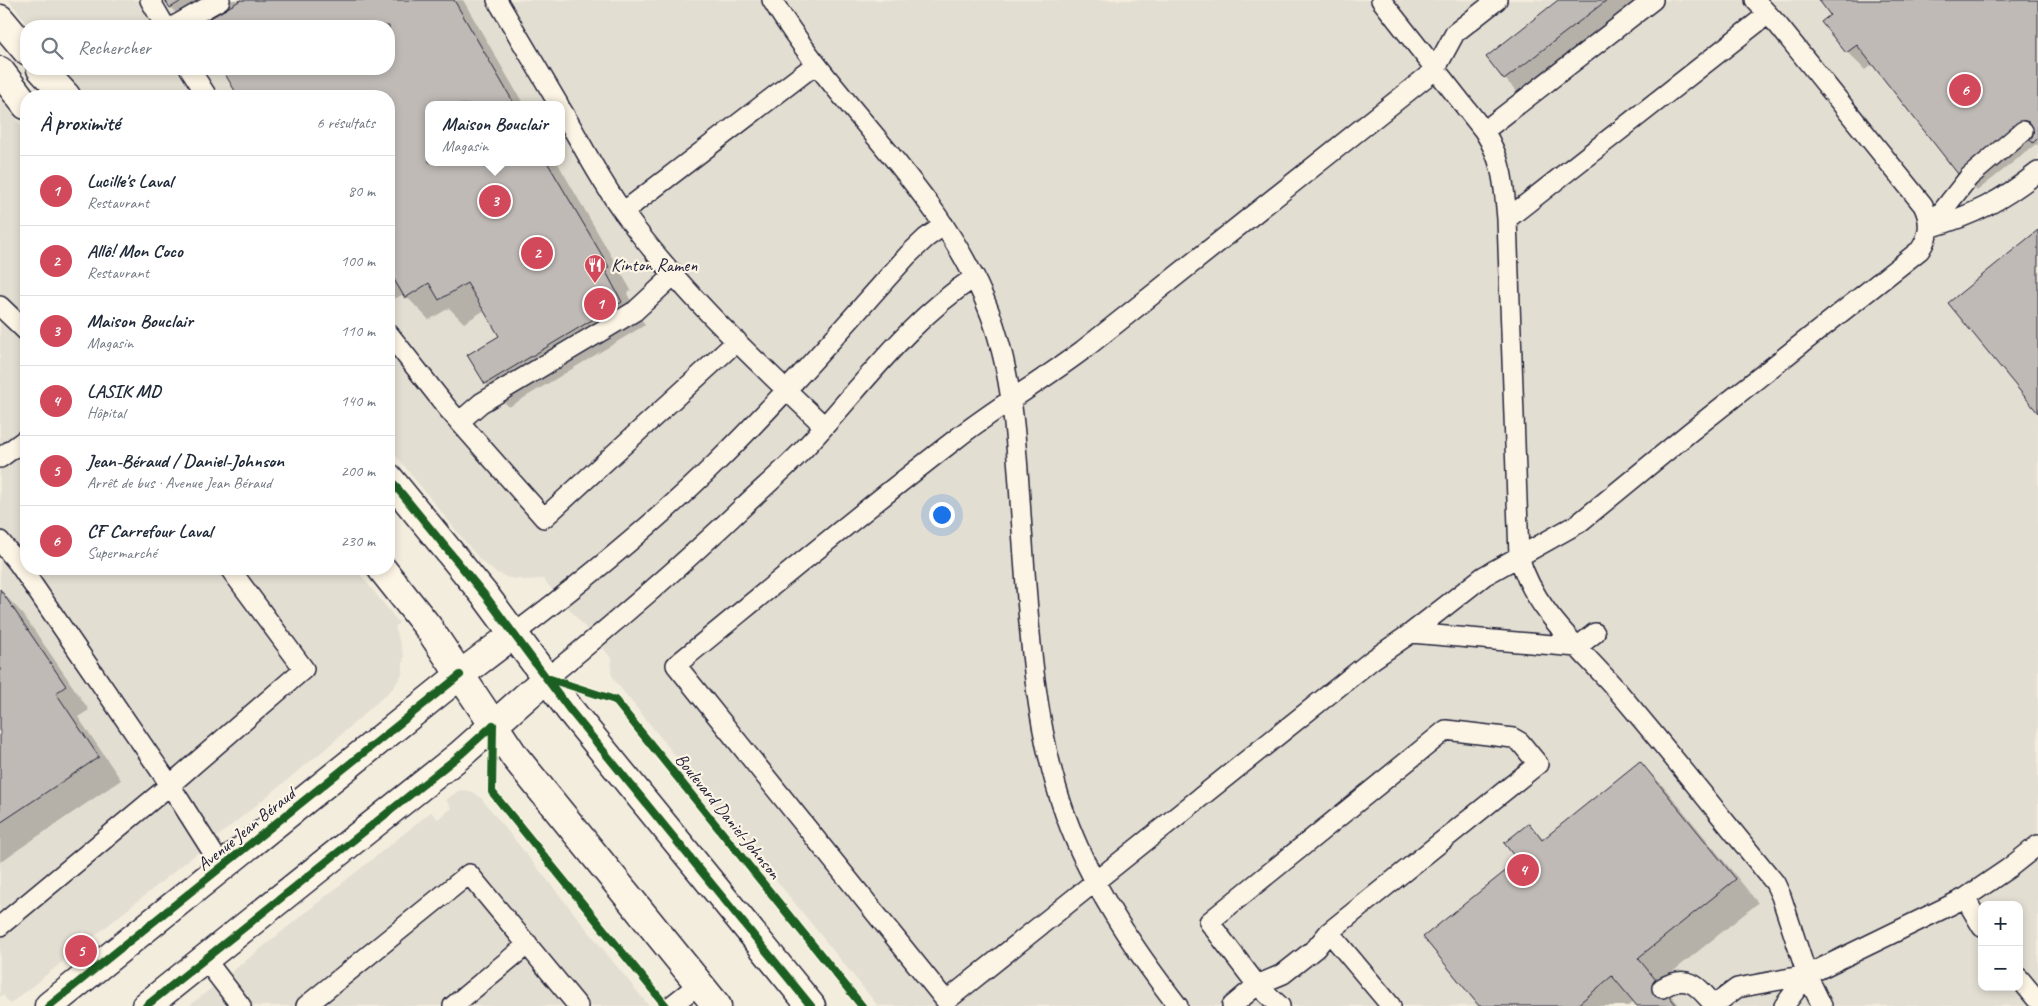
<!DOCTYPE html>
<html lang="fr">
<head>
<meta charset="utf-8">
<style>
	body { margin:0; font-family:Caveat,sans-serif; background:#f6f6f7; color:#1f2937 }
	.controls { position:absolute; right:15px; bottom:15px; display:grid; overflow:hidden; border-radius:10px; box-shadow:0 2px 8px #0003 }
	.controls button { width:45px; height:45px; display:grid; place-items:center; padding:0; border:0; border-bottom:1px solid #e0e1e3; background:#fff; color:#1f2937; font:25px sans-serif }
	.you { position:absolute; left:941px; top:514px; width:18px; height:18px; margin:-12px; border:4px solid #fff; border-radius:50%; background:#1a73e8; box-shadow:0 0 0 8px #1a73e833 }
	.badge { display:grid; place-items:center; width:32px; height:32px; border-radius:50%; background:#d1495b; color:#fff; font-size:16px; font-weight:700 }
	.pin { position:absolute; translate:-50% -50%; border:2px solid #fff; box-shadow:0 1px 5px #0006 }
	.popup { position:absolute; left:425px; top:101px; width:140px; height:65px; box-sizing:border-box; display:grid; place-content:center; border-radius:10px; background:#fff; filter:drop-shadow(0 1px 4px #0005); font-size:16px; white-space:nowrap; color:#747a83 }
	.popup b { font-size:19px; color:#1f2937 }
	.popup::after { content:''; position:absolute; left:50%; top:100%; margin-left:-10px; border:10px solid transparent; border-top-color:#fff }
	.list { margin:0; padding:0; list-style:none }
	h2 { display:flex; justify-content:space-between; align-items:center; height:65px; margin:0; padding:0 20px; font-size:21px }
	h2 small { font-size:16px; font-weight:400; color:#747a83 }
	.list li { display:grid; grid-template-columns:32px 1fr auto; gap:15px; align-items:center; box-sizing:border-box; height:70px; padding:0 20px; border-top:1px solid #e0e1e3 }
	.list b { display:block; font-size:19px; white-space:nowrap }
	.list p { margin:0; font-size:16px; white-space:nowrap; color:#747a83 }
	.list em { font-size:16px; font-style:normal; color:#747a83 }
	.icon { flex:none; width:28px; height:28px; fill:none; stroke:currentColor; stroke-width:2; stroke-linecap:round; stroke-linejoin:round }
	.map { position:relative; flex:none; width:2038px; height:1006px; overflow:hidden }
	.search { position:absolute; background:#fff; box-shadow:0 2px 8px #0003; left:20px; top:20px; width:375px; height:55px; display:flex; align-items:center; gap:12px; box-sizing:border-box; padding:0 18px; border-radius:20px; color:#747a83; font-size:19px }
	.panel { position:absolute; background:#fff; box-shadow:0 2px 8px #0003; left:20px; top:90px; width:375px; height:485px; border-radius:20px }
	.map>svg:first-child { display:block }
</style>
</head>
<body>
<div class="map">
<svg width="2038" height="1006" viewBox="0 0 2038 1006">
	<rect width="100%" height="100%" fill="#f3edde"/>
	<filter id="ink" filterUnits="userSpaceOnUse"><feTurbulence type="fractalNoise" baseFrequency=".02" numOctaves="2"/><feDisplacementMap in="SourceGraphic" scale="10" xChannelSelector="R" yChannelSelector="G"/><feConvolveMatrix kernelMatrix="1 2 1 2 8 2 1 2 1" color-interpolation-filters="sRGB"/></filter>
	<g filter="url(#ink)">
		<path fill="#e3ded2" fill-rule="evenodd" d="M9 0H2038V1006H878L614 680 611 672 612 659 572 612 543 579 524 580 509 578 495 572 480 560 389 447V96H85L62 69H389V26H29ZM429 105H561V162H429ZM1982 905H2019V987H1982Z
			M0 98 26 132V569H356L399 623 395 627 404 656 402 674 394 687 323 751 91 939 84 931 70 944 76 951 10 1004 3 995 0 997Z
			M465 790 473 792 481 798 649 1006H189L431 812 438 819 452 808 446 800 458 791Z"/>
		<path fill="#0003" d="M166 0H463L524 105H429V162H557L631 290 627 294 645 325 509 407 486 384 469 355 501 336 485 310 464 323 449 308 429 320 404 294 394 299 389 294V96H240L223 69H389V26H189L171 8Z
			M1560 0H1647L1523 98 1505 79 1487 57Z
			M1820 0H2038V146L2036 144 1977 191 1959 173 1873 64 1865 70 1847 52 1823 22 1832 15Z
			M0 590 23 614 89 710 78 717 121 780 0 862Z
			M1640 763 1663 786 1758 903 1660 982 1680 1006H1638L1634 1001 1628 1006H1480L1529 825 1544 840Z"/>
		<path fill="#bfbab6" stroke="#22223b" d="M165 0H183L170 8Z
			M241 0H454L515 105H429V162H547L609 267 605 270 622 302 485 384 467 355 499 336 467 283 439 300 429 283 405 298 389 271V96H238L222 69H389V26H197Z
			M1558 0H1607L1504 80 1486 57Z
			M1819 0H2038V138L2033 143 2019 126 1958 174 1857 45 1846 53 1821 22 1830 15Z
			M2038 230V413L1948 303Z
			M0 589 66 686 56 693 99 757 0 823Z
			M1640 761 1736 879 1638 958 1677 1006H1637L1612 976 1576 1006H1479L1423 937 1518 861 1504 843 1529 823 1542 840Z"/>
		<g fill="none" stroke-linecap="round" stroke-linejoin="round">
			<g stroke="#22223b" stroke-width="22">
				<path id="service" d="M150 0 165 26
					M497 0 559 105
					M772 0C838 110 946 193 991 316 1017 388 1017 468 1023 543 1029 632 1035 729 1065 814 1090 884 1133 948 1178 1006
					M1381 0 1484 131C1503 161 1504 185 1507 219L1519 556C1533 611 1586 653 1621 695 1674 757 1724 821 1775 883L1781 896 1807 975 1822 1006
					M1497 0 1455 33 1435 70 1083 350C1042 381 997 407 956 439 861 512 769 589 676 665L946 1001 1372 660 1411 633 1484 576 1579 523 1690 432 1920 250C1930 235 1931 221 1923 205L1778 25 1755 0
					M174 26 220 0
					M190 69 207 96
					M561 109C582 144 600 181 624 213 681 292 754 359 824 426
					M1484 131 1653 0
					M623 212 816 64
					M1507 219 1768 14
					M1929 228 1969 177 2023 131
					M1929 228C1974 215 2001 201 2038 172
					M0 306 26 331
					M389 334 448 409 544 518 737 341
					M459 422 481 403 635 311 675 274
					M0 458 26 439
					M0 541 18 563 170 785 222 867
					M1411 633 1577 647 1595 633
					M514 634C584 581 653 525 716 463 783 397 845 325 908 255L926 238 944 225
					M547 678C615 623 681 566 744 506 763 488 784 470 802 451 858 392 906 322 975 277
					M1965 898 1982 927
					M0 926 170 785 304 669 230 569
					M1329 932 1391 1006
					M205 959 241 1006
					M2019 978 2038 1001
					M1662 988C1688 973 1698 986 1714 1005
					M306 1006 469 874 578 1006
					M453 1006 528 944
					M671 1006 699 984
					M1232 1006 1257 985 1283 974 1316 948 1329 932 1538 764 1520 742 1513 738 1446 730 1209 922 1257 985 1280 1006
					M1713 1006 1737 988 1807 975 1965 898 2009 868 2038 845
					M1784 1006 1807 975"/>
			</g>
			<g stroke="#22223b" stroke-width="31">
				<path id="minor" d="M49 1006 460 675 514 634
					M146 1006 460 755 547 678"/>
			</g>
			<g stroke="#22223b" stroke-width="31">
				<path id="tertiary" d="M0 19 26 50
					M41 69 66 96
					M0 71 26 105
					M389 478 487 598 570 710 811 1006
					M382 569 428 627 515 757 717 1006"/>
			</g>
			<use href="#service" stroke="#fcf5e5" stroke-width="19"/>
			<use href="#minor" stroke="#fcf5e5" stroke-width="28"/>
			<use href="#tertiary" stroke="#fcf5e5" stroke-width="28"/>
			<g stroke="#fcf5e5" stroke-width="11">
				<path id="cycleway" d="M389 478 487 598 570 710 811 1006
					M547 678 615 700 862 1006
					M493 725 492 792 666 1006
					M49 1006 460 675
					M146 1006 460 755 493 725"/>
			</g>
			<use href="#cycleway" stroke="#1b5e20" stroke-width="8"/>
		</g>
	</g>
	<defs>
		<g id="restaurant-pin" transform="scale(1.125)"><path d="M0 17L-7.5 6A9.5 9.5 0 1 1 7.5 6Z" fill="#d1495b" stroke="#fcf5e5"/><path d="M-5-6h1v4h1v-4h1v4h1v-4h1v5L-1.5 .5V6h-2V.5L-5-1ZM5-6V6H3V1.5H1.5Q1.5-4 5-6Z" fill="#fff"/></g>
	</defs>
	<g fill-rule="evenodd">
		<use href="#restaurant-pin" x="595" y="265"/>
	</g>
	<g text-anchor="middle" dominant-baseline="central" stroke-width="4.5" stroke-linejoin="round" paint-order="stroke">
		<g font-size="18" fill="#22223b" stroke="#fcf5e5" text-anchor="start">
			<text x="611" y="265">Kinton Ramen</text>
		</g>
		<g font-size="18" fill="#22223b" stroke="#fcf5e5">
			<text transform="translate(728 816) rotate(51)">Boulevard Daniel-Johnson</text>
			<text transform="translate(246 829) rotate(-39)">Avenue Jean Béraud</text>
		</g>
	</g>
</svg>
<div class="controls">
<button>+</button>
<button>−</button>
</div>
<div class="you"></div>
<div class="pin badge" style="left:600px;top:304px">1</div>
<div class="pin badge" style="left:537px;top:253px">2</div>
<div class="pin badge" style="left:495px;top:201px">3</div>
<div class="popup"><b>Maison Bouclair</b>Magasin</div>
<div class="pin badge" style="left:1523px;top:870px">4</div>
<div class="pin badge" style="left:81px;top:951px">5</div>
<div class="pin badge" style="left:1965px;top:90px">6</div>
<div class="search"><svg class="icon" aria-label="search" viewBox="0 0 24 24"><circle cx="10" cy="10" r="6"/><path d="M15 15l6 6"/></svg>Rechercher</div>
<section class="panel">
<h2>À proximité<small>6 résultats</small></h2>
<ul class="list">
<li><span class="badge">1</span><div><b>Lucille's Laval</b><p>Restaurant</p></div><em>80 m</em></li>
<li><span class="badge">2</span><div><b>Allô! Mon Coco</b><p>Restaurant</p></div><em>100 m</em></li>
<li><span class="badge">3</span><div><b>Maison Bouclair</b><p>Magasin</p></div><em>110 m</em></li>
<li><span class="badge">4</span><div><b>LASIK MD</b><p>Hôpital</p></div><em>140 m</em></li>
<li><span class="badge">5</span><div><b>Jean-Béraud / Daniel-Johnson</b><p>Arrêt de bus · Avenue Jean Béraud</p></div><em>200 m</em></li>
<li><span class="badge">6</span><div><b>CF Carrefour Laval</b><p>Supermarché</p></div><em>230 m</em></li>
</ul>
</section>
</div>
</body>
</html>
